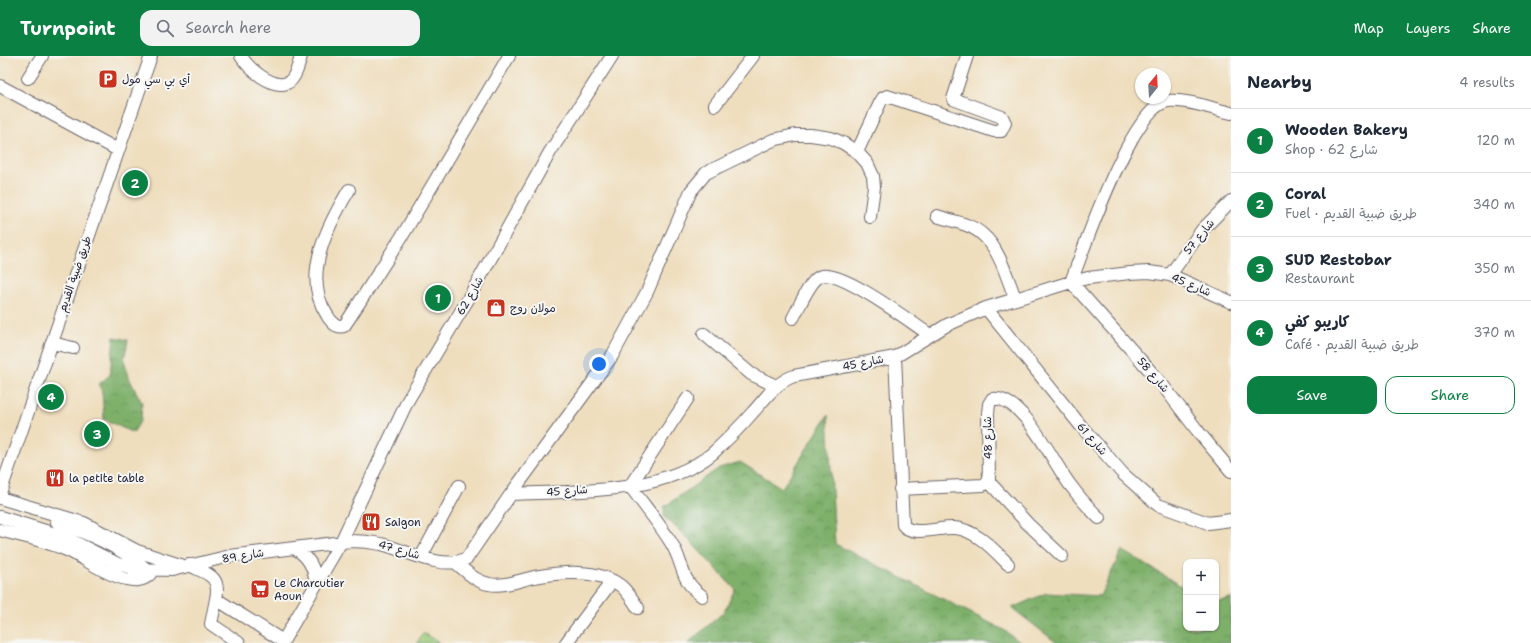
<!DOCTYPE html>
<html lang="en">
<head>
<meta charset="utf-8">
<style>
	body { margin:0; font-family:"Shantell Sans","Playpen Sans Arabic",sans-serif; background:#f2f2f3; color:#1f2937 }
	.controls { position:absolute; right:12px; bottom:12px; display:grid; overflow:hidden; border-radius:8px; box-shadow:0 1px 3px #0004 }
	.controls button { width:36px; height:36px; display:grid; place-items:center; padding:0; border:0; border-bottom:1px solid #e0e1e3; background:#fff; color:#1f2937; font:20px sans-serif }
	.compass { position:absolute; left:1135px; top:12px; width:36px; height:36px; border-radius:50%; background:#fff; box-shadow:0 1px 3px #0004; rotate:18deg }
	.you { position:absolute; left:599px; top:308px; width:14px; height:14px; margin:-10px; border:3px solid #fff; border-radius:50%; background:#1a73e8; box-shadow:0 0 0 6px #1a73e833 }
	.badge { display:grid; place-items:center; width:26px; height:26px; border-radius:50%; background:#0b8043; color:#fff; font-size:13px; font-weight:700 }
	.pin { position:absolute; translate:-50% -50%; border:2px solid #fff; box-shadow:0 1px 4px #0006 }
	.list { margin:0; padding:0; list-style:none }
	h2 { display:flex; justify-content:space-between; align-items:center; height:52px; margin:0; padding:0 16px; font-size:17px }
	h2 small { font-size:13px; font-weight:400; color:#747a83 }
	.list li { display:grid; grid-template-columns:26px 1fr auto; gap:12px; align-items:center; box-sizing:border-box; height:64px; padding:0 16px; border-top:1px solid #e0e1e3 }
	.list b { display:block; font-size:15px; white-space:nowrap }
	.list p { margin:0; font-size:13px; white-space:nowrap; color:#747a83 }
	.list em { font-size:13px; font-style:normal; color:#747a83 }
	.actions { display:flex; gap:8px; padding:12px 16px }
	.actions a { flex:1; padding:9px 0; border:1px solid #0b8043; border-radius:12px; text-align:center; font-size:14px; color:#0b8043 }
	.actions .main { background:#0b8043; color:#fff }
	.icon { flex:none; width:22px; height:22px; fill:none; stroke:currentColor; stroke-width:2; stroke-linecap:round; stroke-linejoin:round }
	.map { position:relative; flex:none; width:1231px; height:587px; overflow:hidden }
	header { display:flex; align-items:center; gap:24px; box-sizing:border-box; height:56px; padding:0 20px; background:#0b8043; color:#fff }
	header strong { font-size:19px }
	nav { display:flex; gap:22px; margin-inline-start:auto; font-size:14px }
	.search { width:280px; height:36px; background:#f2f2f3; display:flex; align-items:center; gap:10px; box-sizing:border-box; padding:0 14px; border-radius:12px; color:#747a83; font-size:15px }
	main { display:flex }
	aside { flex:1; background:#fff }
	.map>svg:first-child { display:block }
</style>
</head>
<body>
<header>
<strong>Turnpoint</strong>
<div class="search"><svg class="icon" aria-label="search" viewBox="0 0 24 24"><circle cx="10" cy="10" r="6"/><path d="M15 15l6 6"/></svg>Search here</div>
<nav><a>Map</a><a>Layers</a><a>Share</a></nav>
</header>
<main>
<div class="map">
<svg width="1231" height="587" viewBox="0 0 1231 587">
	<defs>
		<pattern id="forest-crowns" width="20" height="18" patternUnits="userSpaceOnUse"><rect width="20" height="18" fill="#7eb06b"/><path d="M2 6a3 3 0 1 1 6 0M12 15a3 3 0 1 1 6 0" fill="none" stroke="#678f59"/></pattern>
	</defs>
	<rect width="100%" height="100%" fill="#f6f6f2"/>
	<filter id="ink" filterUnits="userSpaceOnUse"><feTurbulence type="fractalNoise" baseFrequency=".025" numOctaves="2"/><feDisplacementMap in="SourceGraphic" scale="8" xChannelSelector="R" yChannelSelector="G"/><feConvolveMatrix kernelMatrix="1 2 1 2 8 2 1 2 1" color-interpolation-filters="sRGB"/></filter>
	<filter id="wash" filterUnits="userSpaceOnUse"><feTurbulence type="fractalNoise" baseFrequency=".012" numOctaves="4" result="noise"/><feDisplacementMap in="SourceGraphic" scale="16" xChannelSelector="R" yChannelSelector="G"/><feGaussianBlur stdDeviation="0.9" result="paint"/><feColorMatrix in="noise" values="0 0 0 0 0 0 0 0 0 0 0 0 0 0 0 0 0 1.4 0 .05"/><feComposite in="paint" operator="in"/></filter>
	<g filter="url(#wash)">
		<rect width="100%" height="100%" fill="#efdebe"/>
		<path fill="url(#forest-crowns)" stroke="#506953" d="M114 281 128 284 124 304 130 324 142 347 141 364 133 377 104 363 102 336 99 328 110 319Z
			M828 359 835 488 1004 574 1021 587H688L724 556 735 533C711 509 690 482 664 461V451L719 412 740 406 782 432Z
			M1122 494 1186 533V572H1216V546L1231 542V587H1057L1012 552 1046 537 1100 540Z"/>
		<path fill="#9dcd7b" stroke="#60785b" d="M423 577 439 587H417Z"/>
	</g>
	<g filter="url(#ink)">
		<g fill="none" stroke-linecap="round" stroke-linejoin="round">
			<g stroke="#6a6469" stroke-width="14">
				<path id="minor" d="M241 0C248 12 272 33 287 27 295 24 299 8 301 0
					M28 22 42 0
					M0 30 118 94
					M715 49 753 0
					M1231 57C1213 53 1186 43 1168 45 1132 50 1084 192 1071 226L1161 327 1197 374 1231 415
					M857 96 880 47 883 42 887 40 994 75H1001L1005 67 1002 61 953 43 967 0
					M349 134C328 169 301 220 327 259 331 266 336 272 344 270L350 261 404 177 509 0
					M937 160C952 165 972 168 983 179 999 192 1008 224 1015 242
					M1170 219 1202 174 1231 145
					M986 252 1081 370 1123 418 1158 449 1208 467 1231 464
					M793 262C799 252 809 226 819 221 837 210 912 267 930 279
					M704 278 751 318 776 330
					M52 287 73 292
					M895 301 903 469C912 481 940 471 954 472 975 473 994 494 1008 508
					M688 342 630 430C643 448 658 466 670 485 685 507 678 523 702 540
					M989 426 1028 468 1062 500
					M900 433 983 429 989 426 988 358 989 348 992 343C1023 338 1054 409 1071 430 1079 441 1089 452 1099 462
					M0 437 151 0
					M511 438C573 435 662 439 713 397 727 384 741 370 753 356 766 342 775 327 794 320L895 301 947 269 986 252 1071 226 1088 222 1130 217 1149 216 1170 219 1231 246
					M0 442 84 467 137 495 183 510
					M0 461 65 481 118 508 136 513 172 514 230 500 351 485C361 485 371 486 381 488 406 494 444 516 467 502L511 438 612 300 647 236 691 135 706 117 773 84 795 79H811L831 82 843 87 857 96 867 107 873 120 874 131 870 161
					M57 466C87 477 121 491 145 512
					M0 474C24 481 49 485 71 496 89 505 107 519 126 523 138 526 147 524 153 514
					M296 493C310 502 316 514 315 530
					M421 501 459 430
					M456 507C466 515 476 526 489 528 504 531 520 524 534 521 561 516 598 512 621 530 628 536 633 544 638 552
					M189 509C207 518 221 519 216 543
					M239 587 211 568 216 543 283 585
					M282 587 341 486 408 344 467 245 550 96 612 0
					M566 587 612 525"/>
			</g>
			<use href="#minor" stroke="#fff" stroke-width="12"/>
		</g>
	</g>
	<defs>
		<g id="parking-square" transform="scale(1)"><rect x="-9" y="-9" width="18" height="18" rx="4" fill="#c8321e" stroke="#f6f6f2"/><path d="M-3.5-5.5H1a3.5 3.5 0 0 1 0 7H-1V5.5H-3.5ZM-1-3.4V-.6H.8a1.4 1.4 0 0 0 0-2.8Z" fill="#fff"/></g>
		<g id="shop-square" transform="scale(1)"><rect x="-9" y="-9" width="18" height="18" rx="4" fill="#c8321e" stroke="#f6f6f2"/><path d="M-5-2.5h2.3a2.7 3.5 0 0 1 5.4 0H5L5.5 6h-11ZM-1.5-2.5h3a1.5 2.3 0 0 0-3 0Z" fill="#fff"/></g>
		<g id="restaurant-square" transform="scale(1)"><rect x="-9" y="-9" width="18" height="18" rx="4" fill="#c8321e" stroke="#f6f6f2"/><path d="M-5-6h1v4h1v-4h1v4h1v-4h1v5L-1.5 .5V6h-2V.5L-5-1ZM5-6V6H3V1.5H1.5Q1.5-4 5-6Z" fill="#fff"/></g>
		<g id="supermarket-square" transform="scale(1)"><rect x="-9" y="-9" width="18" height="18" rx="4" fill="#c8321e" stroke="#f6f6f2"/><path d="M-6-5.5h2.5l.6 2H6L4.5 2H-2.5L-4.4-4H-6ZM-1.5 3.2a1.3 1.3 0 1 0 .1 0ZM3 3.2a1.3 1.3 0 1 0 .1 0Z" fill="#fff"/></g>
	</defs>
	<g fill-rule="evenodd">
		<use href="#parking-square" x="108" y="23"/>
		<use href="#shop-square" x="496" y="252"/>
		<use href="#restaurant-square" x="55" y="422"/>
		<use href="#restaurant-square" x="371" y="466"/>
		<use href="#supermarket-square" x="260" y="533"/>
	</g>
	<g text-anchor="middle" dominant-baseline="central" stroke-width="4" stroke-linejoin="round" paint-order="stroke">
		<g font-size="11" fill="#22223b" stroke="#f6f6f2" text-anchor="start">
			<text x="122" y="23">أي بي سي مول</text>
			<text x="510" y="252">مولان روج</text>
			<text x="69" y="422">la petite table</text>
			<text x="385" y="466">Saigon</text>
			<text x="274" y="527">Le Charcutier<tspan x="274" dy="13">Aoun</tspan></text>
		</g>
		<g font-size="11" fill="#22223b" stroke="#f6f6f2">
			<text transform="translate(1199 181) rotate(-51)">شارع 57</text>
			<text transform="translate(75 218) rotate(-71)">طريق ضبية القديم</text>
			<text transform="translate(1191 229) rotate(23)">شارع 45</text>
			<text transform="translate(470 240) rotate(-60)">شارع 62</text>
			<text transform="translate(863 307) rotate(-11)">شارع 45</text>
			<text transform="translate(1153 319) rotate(49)">شارع 58</text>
			<text transform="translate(988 382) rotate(-91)">شارع 48</text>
			<text transform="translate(1092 383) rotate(49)">شارع 61</text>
			<text transform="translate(567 435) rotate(-4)">شارع 45</text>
			<text transform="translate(399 494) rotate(16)">شارع 47</text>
			<text transform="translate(243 500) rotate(-9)">شارع 89</text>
		</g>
	</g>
</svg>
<div class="controls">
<button>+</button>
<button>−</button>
</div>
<svg class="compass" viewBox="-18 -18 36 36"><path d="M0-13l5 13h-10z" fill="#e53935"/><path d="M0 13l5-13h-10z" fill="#747a83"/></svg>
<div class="you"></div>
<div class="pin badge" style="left:438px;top:242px">1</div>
<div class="pin badge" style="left:135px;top:127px">2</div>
<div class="pin badge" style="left:97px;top:378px">3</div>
<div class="pin badge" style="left:51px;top:341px">4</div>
</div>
<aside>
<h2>Nearby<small>4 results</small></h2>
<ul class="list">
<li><span class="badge">1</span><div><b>Wooden Bakery</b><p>Shop · شارع 62</p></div><em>120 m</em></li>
<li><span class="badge">2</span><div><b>Coral</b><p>Fuel · طريق ضبية القديم</p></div><em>340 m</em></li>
<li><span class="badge">3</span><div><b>SUD Restobar</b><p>Restaurant</p></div><em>350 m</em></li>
<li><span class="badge">4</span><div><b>كاريبو كفي</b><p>Café · طريق ضبية القديم</p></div><em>370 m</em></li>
</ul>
<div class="actions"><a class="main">Save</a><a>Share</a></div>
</aside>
</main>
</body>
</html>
